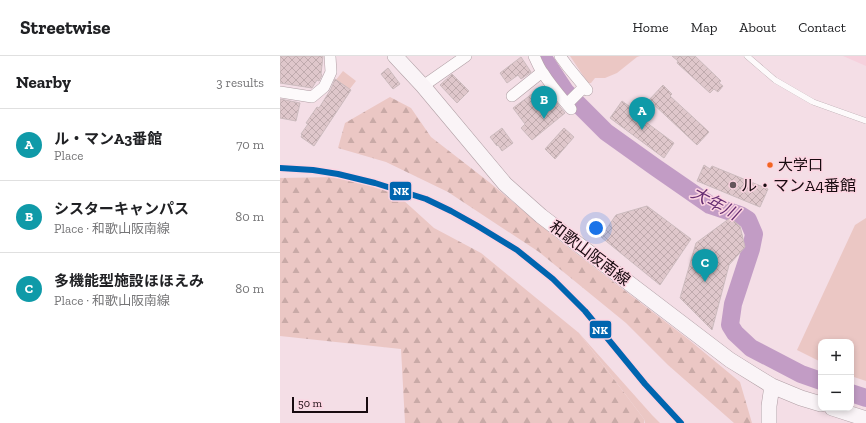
<!DOCTYPE html>
<html lang="en">
<head>
<meta charset="utf-8">
<style>
	body { margin:0; font-family:"Zilla Slab","Noto Sans JP",serif; background:#f6f6f6; color:#202124 }
	.controls { position:absolute; right:12px; bottom:12px; display:grid; overflow:hidden; border-radius:8px; box-shadow:0 2px 6px #0003 }
	.controls button { width:36px; height:36px; display:grid; place-items:center; padding:0; border:0; border-bottom:1px solid #e0e0e0; background:#fff; color:#202124; font:20px sans-serif }
	.scale { position:absolute; left:12px; bottom:10px; width:76px; box-sizing:border-box; padding-left:4px; border:2px solid #180b10; border-top:0; font-size:11px; line-height:14px; white-space:nowrap; color:#180b10; -webkit-text-stroke:3px #fdd5e2; paint-order:stroke }
	.you { position:absolute; left:316px; top:172px; width:14px; height:14px; margin:-10px; border:3px solid #fff; border-radius:50%; background:#1a73e8; box-shadow:0 0 0 6px #1a73e833 }
	.badge { display:grid; place-items:center; width:26px; height:26px; border-radius:50%; background:#0f766e; color:#fff; font-size:13px; font-weight:700 }
	.pin { position:absolute; translate:-50% -33px; filter:drop-shadow(0 1px 2px #0008) }
	.pin::after { content:''; position:absolute; top:21px; width:14px; height:12px; background:inherit; clip-path:polygon(0 0,100% 0,50% 100%) }
	.list { margin:0; padding:0; list-style:none }
	h2 { display:flex; justify-content:space-between; align-items:center; height:52px; margin:0; padding:0 16px; font-size:17px }
	h2 small { font-size:13px; font-weight:400; color:#757577 }
	.list li { display:grid; grid-template-columns:26px 1fr auto; gap:12px; align-items:center; box-sizing:border-box; height:72px; padding:0 16px; border-top:1px solid #e0e0e0 }
	.list b { display:block; font-size:15px; white-space:nowrap }
	.list p { margin:0; font-size:13px; white-space:nowrap; color:#757577 }
	.list em { font-size:13px; font-style:normal; color:#757577 }
	.map { position:relative; flex:none; width:586px; height:367px; overflow:hidden }
	header { display:flex; align-items:center; gap:24px; box-sizing:border-box; height:56px; padding:0 20px; background:#fff; border-bottom:1px solid #e0e0e0 }
	header strong { font-size:19px }
	nav { display:flex; gap:22px; margin-inline-start:auto; font-size:14px }
	main { display:flex }
	aside { flex:1; background:#fff }
	.map>svg:first-child { display:block }
</style>
</head>
<body>
<header>
<strong>Streetwise</strong>
<nav><a>Home</a><a>Map</a><a>About</a><a>Contact</a></nav>
</header>
<main>
<aside>
<h2>Nearby<small>3 results</small></h2>
<ul class="list">
<li><span class="badge" style="background:#0f9aa8">A</span><div><b>ル・マンA3番館</b><p>Place</p></div><em>70 m</em></li>
<li><span class="badge" style="background:#0f9aa8">B</span><div><b>シスターキャンパス</b><p>Place · 和歌山阪南線</p></div><em>80 m</em></li>
<li><span class="badge" style="background:#0f9aa8">C</span><div><b>多機能型施設ほほえみ</b><p>Place · 和歌山阪南線</p></div><em>80 m</em></li>
</ul>
</aside>
<div class="map">
<svg width="586" height="367" viewBox="0 0 586 367">
	<defs>
		<pattern id="forest-firs" width="22" height="20" patternUnits="userSpaceOnUse"><rect width="22" height="20" fill="#ebc7c4"/><path d="M5 1l3.5 6h-7zM16 11l3.5 6h-7z" fill="#c9aaa7"/></pattern>
		<pattern id="building-cross-hatch" width="8" height="8" patternUnits="userSpaceOnUse"><rect width="8" height="8" fill="#dfc7cb"/><path d="M0 0l8 8M0 8l8-8" fill="none" stroke="#bfaaad"/></pattern>
	</defs>
	<rect width="100%" height="100%" fill="#f4dee6"/>
	<path fill="#f6d1dd" d="M563 0H586V10Z"/>
	<path fill="#ebc7c4" d="M290 0H360L357 1 337 17 325 22H315L311 27H308Z
		M63 15 76 25 69 34 55 25Z
		M586 162V325L571 320V286H541V306L517 294 575 169Z
		M299 277 372 359 380 367H365L364 363Z"/>
	<path fill="url(#forest-firs)" d="M110 41 131 52 151 81 209 126 280 185 408 283 460 326 472 367H454L388 309 346 267 259 196 168 136 106 106 58 92 65 67Z
		M56 121 111 133 154 172 201 197 299 277 364 363V367H125L121 293 0 280V122Z"/>
	<g fill="none" stroke-linecap="round" stroke-linejoin="round">
		<path stroke="#c29cc5" stroke-width="18" d="M262 0 285 35 326 76 375 111 430 149 460 159 468 164 474 178 471 193 453 248 450 269 455 277 471 292 521 318 541 325
			M571 337 586 342"/>
	</g>
	<path fill="url(#building-cross-hatch)" stroke="#ccbbbe" d="M0 0H43L41 18 42 19 39 25 37 24 32 32 0 27Z
		M392 0H415L441 25 439 27 443 30 438 36 434 33 430 37 397 7 398 5Z
		M241 1 251 16 241 23 238 19 227 27 220 17Z
		M108 12 120 28 113 33 101 18Z
		M172 18 189 35 177 47 160 29Z
		M55 23 71 34 34 90 21 81 22 79 21 78 28 68 26 67 37 51 39 52 51 33Z
		M383 29 392 38 390 40 429 76 417 89 369 44Z
		M263 30 285 57 252 84 241 72 245 68 233 52Z
		M0 43 20 47 16 65 0 62Z
		M342 45 353 53 351 55 394 87 384 102 330 62Z
		M222 72 233 87 222 95 218 89 217 90 210 81Z
		M284 72 294 81 275 103 265 93Z
		M424 109 430 113 432 110 488 133 480 151 417 125Z
		M367 150 411 183 380 229 321 181 336 159Z
		M450 162 460 170 465 191 449 209 432 274 400 242 416 187Z"/>
	<g fill="none" stroke-linecap="round" stroke-linejoin="round">
		<g stroke="#b09fa5" stroke-width="6">
			<path id="lane" d="M467 0 495 24 533 46 586 65"/>
		</g>
		<g stroke="#b09fa5" stroke-width="12">
			<path id="street" d="M254 0C257 6 259 12 263 17 271 30 281 41 291 53
				M280 0 288 11 307 34
				M143 30 186 0
				M0 36 32 41 44 31 51 16 50 0
				M232 40 262 16
				M287 48 304 31"/>
		</g>
		<g stroke="#b09fa5" stroke-width="16">
			<path id="secondary" d="M115 0 143 30 225 128 261 160 450 304 492 330 521 342 541 348
				M552 352 586 363
				M489 367V350L492 330"/>
		</g>
		<use href="#lane" stroke="#fdfafb" stroke-width="5.5"/>
		<use href="#street" stroke="#fdfafb" stroke-width="11"/>
		<use href="#secondary" stroke="#faf4f7" stroke-width="15"/>
		<g stroke="#fdd5e2" stroke-width="9">
			<path id="rail-1" d="M0 112 33 114 58 118 95 127 146 143 171 155 196 169 237 194 273 223 305 255 365 328 401 367"/>
		</g>
		<use href="#rail-1" stroke="#0065af" stroke-width="6"/>
	</g>
	<circle fill="#f26522" stroke="#fdd5e2" stroke-width="1.5" cx="490" cy="109" r="3.5"/>
	<circle fill="#65555b" stroke="#fdd5e2" stroke-width="1.5" cx="453" cy="129" r="4"/>
	<g text-anchor="middle" dominant-baseline="central" stroke-width="3" stroke-linejoin="round" paint-order="stroke">
		<g font-size="15" fill="#180b10" stroke="#fdd5e2" text-anchor="start">
			<text x="498" y="109">大学口</text>
		</g>
		<g font-size="16" fill="#180b10" stroke="#fdd5e2" text-anchor="start">
			<text x="461" y="129">ル・マンA4番館</text>
		</g>
		<g font-size="16" fill="#180b10" stroke="#fdd5e2">
			<text transform="translate(310 197) rotate(37)">和歌山阪南線</text>
		</g>
		<g font-size="17" font-style="italic" fill="#672f73" stroke="#fdd5e2">
			<text transform="translate(435 147) rotate(28)">大年川</text>
		</g>
	</g>
	<g stroke="#fdd5e2" stroke-width="1.5">
		<rect x="109" y="125" width="23" height="20" rx="4" fill="#0065af"/>
		<rect x="309" y="264" width="23" height="19" rx="4" fill="#0065af"/>
	</g>
	<g font-size="11" text-anchor="middle" font-weight="bold" fill="#fff">
		<text x="121" y="139">NK</text>
		<text x="320" y="278">NK</text>
	</g>
</svg>
<div class="controls">
<button>+</button>
<button>−</button>
</div>
<div class="scale">50 m</div>
<div class="you"></div>
<div class="pin badge" style="left:362px;top:74px;background:#0f9aa8">A</div>
<div class="pin badge" style="left:264px;top:63px;background:#0f9aa8">B</div>
<div class="pin badge" style="left:425px;top:226px;background:#0f9aa8">C</div>
</div>
</main>
</body>
</html>
